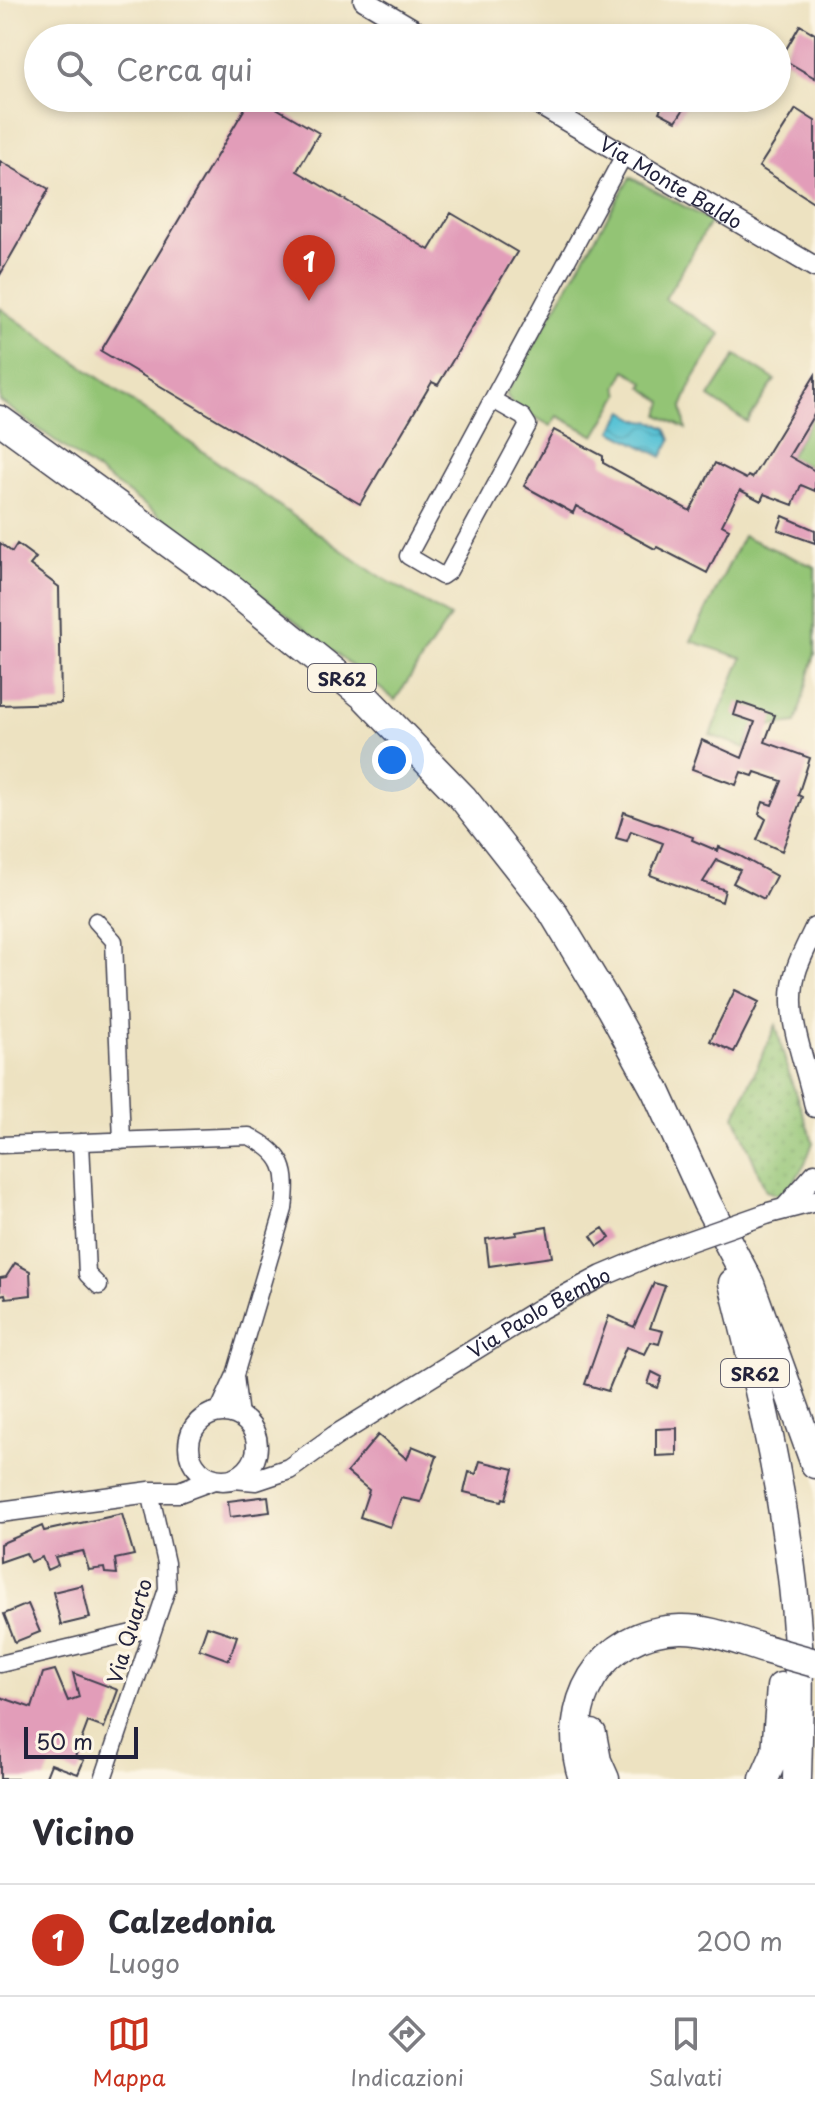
<!DOCTYPE html>
<html lang="it">
<head>
<meta charset="utf-8">
<style>
	body { margin:0; font-family:"Playpen Sans",sans-serif; background:#f7f7f7; color:#2b2b33 }
	.scale { position:absolute; left:24px; bottom:20px; width:114px; box-sizing:border-box; padding-left:8px; border:4px solid #22223b; border-top:0; font-size:22px; line-height:28px; white-space:nowrap; color:#22223b; -webkit-text-stroke:6px #fcf5e5; paint-order:stroke }
	.you { position:absolute; left:392px; top:760px; width:28px; height:28px; margin:-20px; border:6px solid #fff; border-radius:50%; background:#1a73e8; box-shadow:0 0 0 12px #1a73e833 }
	.badge { display:grid; place-items:center; width:52px; height:52px; border-radius:50%; background:#c8321e; color:#fff; font-size:26px; font-weight:700 }
	.pin { position:absolute; translate:-50% -66px; filter:drop-shadow(0 2px 4px #0008) }
	.pin::after { content:''; position:absolute; top:42px; width:28px; height:24px; background:inherit; clip-path:polygon(0 0,100% 0,50% 100%) }
	.list { margin:0; padding:0; list-style:none }
	h2 { display:flex; justify-content:space-between; align-items:center; height:104px; margin:0; padding:0 32px; font-size:34px }
	h2 small { font-size:26px; font-weight:400; color:#7c7c81 }
	.list li { display:grid; grid-template-columns:52px 1fr auto; gap:24px; align-items:center; box-sizing:border-box; height:112px; padding:0 32px; border-top:2px solid #e1e1e2 }
	.list b { display:block; font-size:30px; white-space:nowrap }
	.list p { margin:0; font-size:26px; white-space:nowrap; color:#7c7c81 }
	.list em { font-size:26px; font-style:normal; color:#7c7c81 }
	.icon { flex:none; width:44px; height:44px; fill:none; stroke:currentColor; stroke-width:2; stroke-linecap:round; stroke-linejoin:round }
	.map { position:relative; flex:none; width:815px; height:1779px; overflow:hidden }
	.search { position:absolute; background:#fff; box-shadow:0 4px 12px #0003; left:24px; right:24px; top:24px; height:88px; display:flex; align-items:center; gap:20px; box-sizing:border-box; padding:0 28px; border-radius:44px; color:#7c7c81; font-size:30px }
	.sheet { height:216px; background:#fff }
	nav { display:flex; justify-content:space-around; align-items:center; box-sizing:border-box; height:112px; border-top:2px solid #e1e1e2; background:#fff; font-size:22px; color:#7c7c81 }
	nav a { display:grid; justify-items:center; gap:4px }
	nav .on { color:#c8321e }
	.map>svg:first-child { display:block }
</style>
</head>
<body>
<div class="map">
<svg width="815" height="1779" viewBox="0 0 815 1779">
	<defs>
		<pattern id="park-dots" width="8" height="8" patternUnits="userSpaceOnUse" patternTransform="scale(2)"><rect width="8" height="8" fill="#93c475"/><path d="M2 2h.1M6 6h.1" fill="none" stroke="#7ea866" stroke-width="1.8" stroke-linecap="round"/></pattern>
		<pattern id="water-waves" width="16" height="10" patternUnits="userSpaceOnUse" patternTransform="scale(2)"><rect width="16" height="10" fill="#58c2d5"/><path d="M0 5q4-4 8 0t8 0" fill="none" stroke="#4ca6b8"/></pattern>
	</defs>
	<rect width="100%" height="100%" fill="#fcf5e5"/>
	<filter id="ink" filterUnits="userSpaceOnUse"><feTurbulence type="fractalNoise" baseFrequency=".0125" numOctaves="2"/><feDisplacementMap in="SourceGraphic" scale="16" xChannelSelector="R" yChannelSelector="G"/><feConvolveMatrix kernelMatrix="1 2 1 2 8 2 1 2 1" color-interpolation-filters="sRGB"/></filter>
	<filter id="wash" filterUnits="userSpaceOnUse"><feTurbulence type="fractalNoise" baseFrequency=".006" numOctaves="4" result="noise"/><feDisplacementMap in="SourceGraphic" scale="32" xChannelSelector="R" yChannelSelector="G"/><feGaussianBlur stdDeviation="1.8" result="paint"/><feColorMatrix in="noise" values="0 0 0 0 0 0 0 0 0 0 0 0 0 0 0 0 0 1.4 0 .05"/><feComposite in="paint" operator="in"/></filter>
	<g filter="url(#wash)">
		<rect width="100%" height="100%" fill="#ede2c1"/>
		<path fill="#93c475" stroke="#5a7358" stroke-width="2" d="M630 177 711 221 665 299 721 334 694 378 682 407 686 429 659 415 663 402 642 387 645 383 626 370 617 387 620 394 595 436 558 416 551 426 512 404 506 394Z
			M0 308 374 573 450 617 395 700 175 527 0 401Z
			M736 355 775 380 747 422 709 397Z
			M815 413V470L789 457Z
			M743 536 815 567V653L796 723 753 728 745 748 710 735 742 658 691 641Z"/>
		<path fill="url(#park-dots)" stroke="#5a7358" stroke-width="2" d="M776 1025 788 1072 813 1142 805 1164 794 1182 778 1195 766 1191 735 1116Z"/>
		<path fill="url(#water-waves)" stroke="#3d7288" stroke-width="2" d="M624 411C632 416 642 424 651 421L666 428 671 440 662 457 612 431Z"/>
		<g id="blocks">
			<path fill="#e29db9" d="M800 25 815 34V78L781 58Z
				M251 98H259L319 133 297 171 429 250 451 213 517 252 438 385 432 382 360 504 101 351Z
				M666 98H691L676 121 659 112Z
				M796 109 815 121V203L759 167Z
				M0 161 49 189 0 275Z
				M815 375V413L789 456 815 471V491L801 485 793 505 764 494 761 501 740 490 722 525 729 529 707 573 657 547 655 549 576 506 573 513 524 486 554 430 603 456V463L690 511 715 463 746 479 748 476 752 478Z
				M783 516 815 530V543L778 530Z
				M0 543 12 552 17 544 36 558 30 565 59 587 61 703 0 705Z
				M738 702 775 715 765 742 810 758 798 795 802 797 782 851 757 840 766 819 759 814 763 802 772 805 782 781 755 772 753 776 741 772 736 785 692 769 702 740 742 758 755 722 734 715Z
				M624 812 693 837 692 840 718 851 719 847 740 856 776 876 764 899 733 883 740 870 717 860 703 882 725 890 722 902 650 875 663 843 631 831 627 841 616 838Z
				M735 990 759 1002 734 1052 710 1041Z
				M547 1227 552 1257 489 1266 486 1239 517 1235 516 1232Z
				M603 1228 610 1238 598 1246 591 1236Z
				M15 1263 30 1271 31 1295 6 1298 5 1294 0 1295V1278L6 1277Z
				M654 1283 665 1286 650 1328 663 1331 659 1344 651 1342 645 1354 626 1347 608 1391 585 1384 609 1316 634 1327Z
				M652 1372 662 1377 658 1388 648 1384Z
				M677 1428V1455L656 1456V1429Z
				M378 1435 407 1459 412 1446 437 1456 421 1502 401 1498 390 1527 360 1517 369 1490 347 1472Z
				M480 1461 514 1469 506 1499 503 1498 502 1501 464 1492 469 1472 476 1474Z
				M268 1496 270 1512 230 1517 228 1501Z
				M122 1514 134 1555 115 1559 117 1574 105 1573 104 1568 89 1570 83 1551 55 1557 58 1565 47 1570 42 1557 30 1562 26 1553 0 1562V1544L42 1526 44 1531Z
				M82 1585 90 1618 61 1625 53 1592Z
				M28 1604 40 1632 15 1642 4 1614Z
				M207 1626 237 1636 229 1660 199 1649Z
				M55 1670 68 1701 79 1697 73 1673 118 1690 104 1728 88 1722 75 1757 84 1760 78 1774 51 1764 45 1779H0V1697L32 1708 43 1673Z"/>
		</g>
	</g>
	<g filter="url(#ink)">
		<use href="#blocks" fill-opacity="0" stroke="#403f4f" stroke-width="2"/>
		<g fill="none" stroke-linecap="round" stroke-linejoin="round">
			<g stroke="#403f4f" stroke-width="19">
				<path id="minor" d="M493 400 523 417 528 425 449 571 442 576 408 556 624 155
					M96 921 114 941 122 1141
					M81 1142 87 1274 99 1286
					M0 1145 249 1136C285 1154 289 1170 284 1209L235 1375 218 1412
					M235 1376 240 1416
					M0 1664 153 1628
					M103 1779 167 1589 166 1563 150 1492"/>
			</g>
			<g stroke="#403f4f" stroke-width="23">
				<g id="tertiary">
					<path d="M364 0 428 38"/>
					<path id="s1" d="M528 98 815 267"/>
					<path d="M815 928C809 941 802 954 797 968 781 1014 807 1062 815 1107"/>
					<path d="M786 1207 815 1174"/>
					<path d="M769 1213 815 1201"/>
					<circle cx="223" cy="1446" r="34"/>
					<path id="s2" d="M234 1478 256 1480 289 1469 335 1436 540 1309 602 1276 661 1251"/>
					<path d="M0 1512 150 1492H179L214 1479"/>
				</g>
			</g>
			<g stroke="#403f4f" stroke-width="31">
				<path id="trunk" d="M0 420 232 589 364 696 463 798 552 911 611 1009 656 1091 707 1203 750 1284 815 1464
					M733 1283C763 1401 791 1523 798 1644 800 1689 798 1734 797 1779
					M592 1734 597 1761 605 1779
					M583 1779C559 1706 599 1631 680 1629 708 1628 738 1641 765 1649
					M764 1779 776 1752 781 1687"/>
			</g>
			<use href="#minor" stroke="#fff" stroke-width="16"/>
			<use href="#tertiary" stroke="#fff" stroke-width="20"/>
			<use href="#trunk" stroke="#fff" stroke-width="28"/>
			<g stroke="#403f4f" stroke-width="23" stroke-linecap="butt">
				<path id="tertiary-bridge" d="M661 1251 769 1213"/>
			</g>
			<g stroke="#403f4f" stroke-width="31" stroke-linecap="butt">
				<path id="trunk-bridge" d="M765 1649 815 1663"/>
			</g>
			<use href="#tertiary-bridge" stroke="#fff" stroke-width="20"/>
			<use href="#trunk-bridge" stroke="#fff" stroke-width="28"/>
		</g>
	</g>
	<g text-anchor="middle" dominant-baseline="central" stroke-width="7" stroke-linejoin="round" paint-order="stroke">
		<g fill="#fcf5e5" stroke="#63616e" stroke-width="2">
			<rect x="308" y="664" width="68" height="28" rx="6"/>
			<rect x="721" y="1359" width="68" height="28" rx="6"/>
		</g>
		<g font-size="18" font-weight="bold" fill="#22223b">
			<text x="342" y="678">SR62</text>
			<text x="755" y="1373">SR62</text>
		</g>
		<g font-size="20" fill="#22223b" stroke="#fcf5e5">
			<text stroke="none"><textPath href="#s1" startOffset="166">Via Monte Baldo</textPath></text>
			<text stroke="none"><textPath href="#s2" startOffset="352">Via Paolo Bembo</textPath></text>
			<text transform="translate(129 1631) rotate(-73)">Via Quarto</text>
		</g>
	</g>
</svg>
<div class="scale">50 m</div>
<div class="you"></div>
<div class="pin badge" style="left:309px;top:301px">1</div>
<div class="search"><svg class="icon" aria-label="search" viewBox="0 0 24 24"><circle cx="10" cy="10" r="6"/><path d="M15 15l6 6"/></svg>Cerca qui</div>
</div>
<section class="sheet">
<h2>Vicino<small></small></h2>
<ul class="list">
<li><span class="badge">1</span><div><b>Calzedonia</b><p>Luogo</p></div><em>200 m</em></li>
</ul>
</section>
<nav>
<a class="on"><svg class="icon" aria-label="map" viewBox="0 0 24 24"><path d="M3 6l6-2 6 2 6-2v14l-6 2-6-2-6 2zM9 4v14M15 6v14"/></svg>Mappa</a>
<a><svg class="icon" aria-label="directions" viewBox="0 0 24 24"><path d="M12 3l9 9-9 9-9-9zM9 14v-3h6M13 9l2 2-2 2"/></svg>Indicazioni</a>
<a><svg class="icon" aria-label="saved" viewBox="0 0 24 24"><path d="M7 4h10v16l-5-4-5 4z"/></svg>Salvati</a>
</nav>
</body>
</html>
